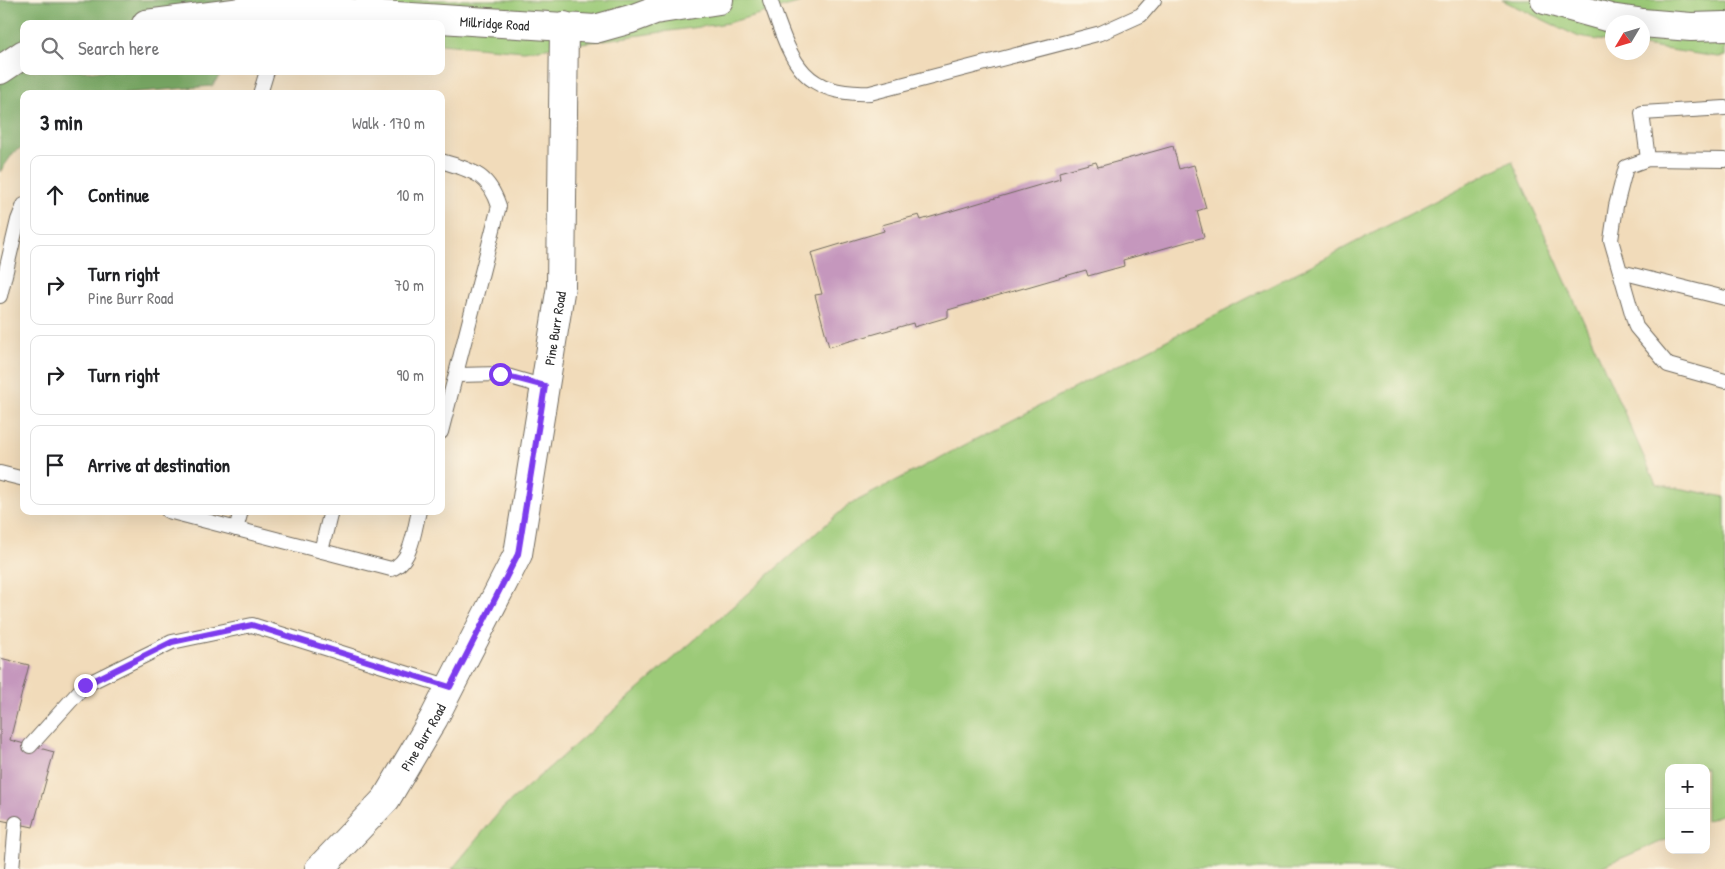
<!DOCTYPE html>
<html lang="en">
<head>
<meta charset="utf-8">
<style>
	body { margin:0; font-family:"Patrick Hand",sans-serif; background:#f2f2f2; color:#202124 }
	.controls { position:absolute; right:15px; bottom:15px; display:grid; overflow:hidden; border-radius:10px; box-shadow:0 5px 20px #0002 }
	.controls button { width:45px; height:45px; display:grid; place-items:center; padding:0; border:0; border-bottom:1px solid #e0e0e0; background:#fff; color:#202124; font:25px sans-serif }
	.compass { position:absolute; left:1605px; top:15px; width:45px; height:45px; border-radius:50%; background:#fff; box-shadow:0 5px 20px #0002; rotate:232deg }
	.stop { position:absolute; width:15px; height:15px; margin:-11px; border:4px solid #7c3aed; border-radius:50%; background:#fff }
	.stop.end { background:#7c3aed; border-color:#fff; box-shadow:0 1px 5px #0008 }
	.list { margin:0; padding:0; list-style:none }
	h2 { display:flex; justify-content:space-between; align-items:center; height:65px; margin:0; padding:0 20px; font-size:21px }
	h2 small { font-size:16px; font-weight:400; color:#757577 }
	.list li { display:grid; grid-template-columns:32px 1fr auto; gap:15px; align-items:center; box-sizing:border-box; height:80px; margin:0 10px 10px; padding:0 10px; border:1px solid #e0e0e0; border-radius:10px }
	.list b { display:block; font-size:19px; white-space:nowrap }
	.list p { margin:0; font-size:16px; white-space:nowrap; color:#757577 }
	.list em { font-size:16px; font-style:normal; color:#757577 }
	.icon { flex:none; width:28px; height:28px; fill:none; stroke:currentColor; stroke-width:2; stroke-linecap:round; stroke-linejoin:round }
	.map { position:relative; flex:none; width:1725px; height:869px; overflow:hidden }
	.search { position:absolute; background:#fff; box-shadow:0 5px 20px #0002; left:20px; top:20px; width:425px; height:55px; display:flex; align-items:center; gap:12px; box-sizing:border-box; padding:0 18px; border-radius:10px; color:#757577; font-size:19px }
	.panel { position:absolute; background:#fff; box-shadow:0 5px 20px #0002; left:20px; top:90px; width:425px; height:425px; border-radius:10px }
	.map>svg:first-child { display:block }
</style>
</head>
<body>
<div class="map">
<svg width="1725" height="869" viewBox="0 0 1725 869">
	<rect width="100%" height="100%" fill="#fcf5e5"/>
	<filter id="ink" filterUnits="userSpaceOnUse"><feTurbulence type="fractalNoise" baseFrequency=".02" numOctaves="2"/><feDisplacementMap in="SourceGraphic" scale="10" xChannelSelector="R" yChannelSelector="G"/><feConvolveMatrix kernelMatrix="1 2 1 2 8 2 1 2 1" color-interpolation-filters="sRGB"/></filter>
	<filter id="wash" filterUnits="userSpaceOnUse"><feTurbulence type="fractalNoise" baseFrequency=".0096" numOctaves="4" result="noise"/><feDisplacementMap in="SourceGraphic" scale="20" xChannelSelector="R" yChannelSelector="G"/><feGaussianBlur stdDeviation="1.12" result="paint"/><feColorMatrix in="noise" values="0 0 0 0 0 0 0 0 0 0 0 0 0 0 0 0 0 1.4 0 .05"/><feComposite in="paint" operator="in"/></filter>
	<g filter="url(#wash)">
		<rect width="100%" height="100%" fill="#f1dbba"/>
		<path fill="#9cca78" stroke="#647a52" d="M0 0H808L728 23 524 51 441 44V24H24V94Z
			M1502 0H1725V56L1718 57 1643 46 1642 22H1612V42L1579 37Z
			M1512 161 1656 484 1725 497V813L1706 821V768H1669V838L1596 869H452L501 810 847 506Z"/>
		<path fill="#7dae68" stroke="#546c4a" d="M0 0H239L242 24H24V71H223L212 86 113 94H24V146L14 152 0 172Z"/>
		<g id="blocks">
			<path fill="#c597bd" d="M1173 146 1179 169 1194 165 1206 208 1197 211 1204 237 1123 260 1124 266 1088 276 1086 270 948 310V317L914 327 913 323 829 347 815 295 822 294 811 253 884 231 882 225 919 215 921 220 1060 179 1059 172 1096 162 1098 167Z
				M0 658 29 665 10 740 54 752 33 827 0 820Z"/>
		</g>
	</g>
	<g filter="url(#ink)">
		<use href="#blocks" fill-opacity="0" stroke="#70695d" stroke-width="1"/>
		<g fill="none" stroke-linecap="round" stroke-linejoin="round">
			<g stroke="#70695d" stroke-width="16">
				<path id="service" d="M770 0C791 58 799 96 870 93L1101 33 1141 15 1154 0
					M260 94 267 71
					M1725 108 1642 113 1648 159 1725 160
					M1648 159 1626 167 1616 206 1611 240 1636 327 1668 365 1725 381
					M441 161C473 171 488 173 499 206L441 432
					M1621 272 1725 298
					M0 296 18 220 24 205
					M458 375 500 374 545 387
					M0 473 24 479
					M168 511 391 569C412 562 414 530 419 511
					M236 529 241 511
					M321 551 331 511
					M30 746 85 685 172 642 252 625 450 687
					M12 869 16 823"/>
			</g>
			<g stroke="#70695d" stroke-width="30">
				<g id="minor">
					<path d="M1545 0 1610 18 1638 22"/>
					<path d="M1642 23 1691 27 1725 26"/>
					<path id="s1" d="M146 24 273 8 595 29 631 19 655 10 719 0"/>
					<path d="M0 70 24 54"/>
					<path id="s2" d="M319 869 386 799 434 718 518 554 561 286 564 26"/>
				</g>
			</g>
			<use href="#service" stroke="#fff" stroke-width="14"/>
			<use href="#minor" stroke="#fff" stroke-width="28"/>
		</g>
	</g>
	<g fill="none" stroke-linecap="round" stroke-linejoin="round" filter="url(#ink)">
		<path stroke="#7c3aed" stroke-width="6" d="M85 685 172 642 252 625 450 687 518 554 545 386 500 374"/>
	</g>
	<g text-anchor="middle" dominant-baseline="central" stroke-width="5" stroke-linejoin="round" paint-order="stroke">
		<g font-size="14" fill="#2b2b2b" stroke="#fcf5e5">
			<text stroke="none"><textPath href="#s1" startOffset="350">Millridge Road</textPath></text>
			<text stroke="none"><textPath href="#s2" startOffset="604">Pine Burr Road</textPath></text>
			<text stroke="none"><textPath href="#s2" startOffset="169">Pine Burr Road</textPath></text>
		</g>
	</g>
</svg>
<div class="controls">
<button>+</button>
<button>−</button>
</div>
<svg class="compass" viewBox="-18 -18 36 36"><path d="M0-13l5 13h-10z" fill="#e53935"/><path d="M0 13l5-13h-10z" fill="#757577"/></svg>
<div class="stop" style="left:500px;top:374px"></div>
<div class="stop end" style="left:85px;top:685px"></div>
<div class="search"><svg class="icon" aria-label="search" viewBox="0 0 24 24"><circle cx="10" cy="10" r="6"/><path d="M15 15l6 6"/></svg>Search here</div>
<section class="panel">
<h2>3 min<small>Walk · 170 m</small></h2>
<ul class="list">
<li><svg class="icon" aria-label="ahead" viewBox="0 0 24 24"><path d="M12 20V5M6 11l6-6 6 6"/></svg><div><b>Continue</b></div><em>10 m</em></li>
<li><svg class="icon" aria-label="right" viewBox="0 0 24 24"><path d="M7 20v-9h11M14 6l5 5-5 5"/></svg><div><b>Turn right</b><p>Pine Burr Road</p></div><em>70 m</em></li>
<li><svg class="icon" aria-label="right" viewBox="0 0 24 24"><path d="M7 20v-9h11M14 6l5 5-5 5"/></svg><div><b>Turn right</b></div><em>90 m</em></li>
<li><svg class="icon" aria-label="arrive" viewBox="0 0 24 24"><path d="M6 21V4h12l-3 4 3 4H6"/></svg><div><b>Arrive at destination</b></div></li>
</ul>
</section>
</div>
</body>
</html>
